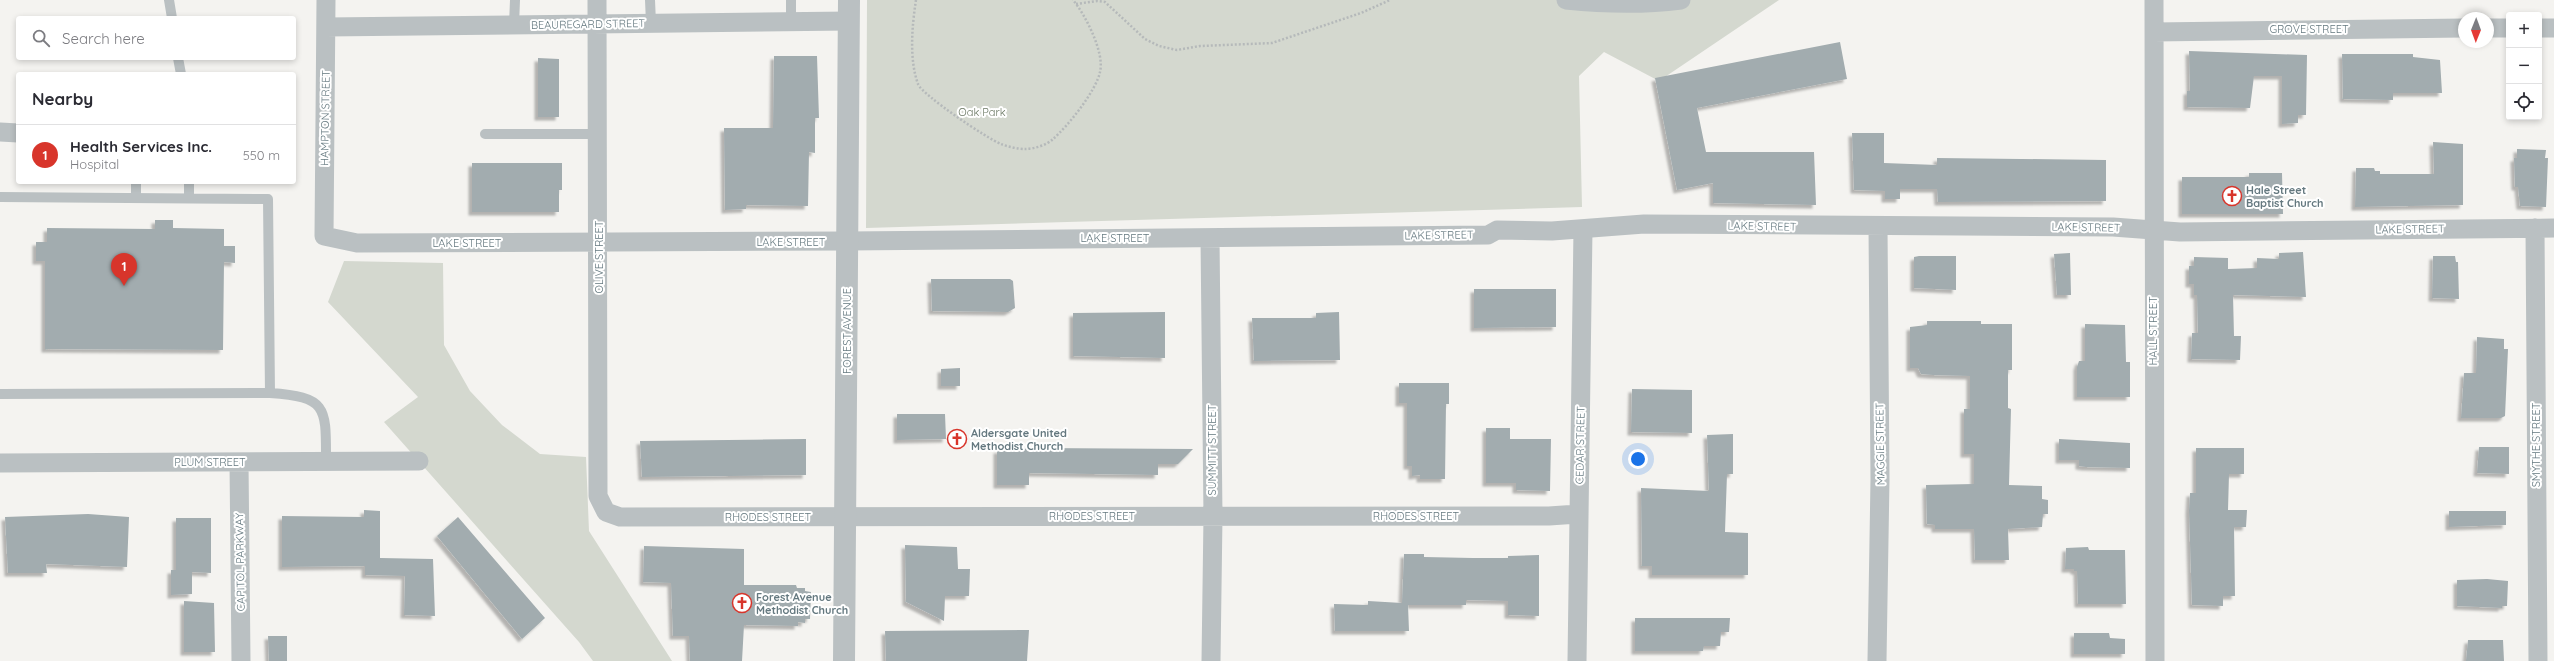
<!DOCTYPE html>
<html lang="en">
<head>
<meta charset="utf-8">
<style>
	body { margin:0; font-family:Quicksand,sans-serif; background:#f7f7f7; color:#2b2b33 }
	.controls { position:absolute; right:12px; top:12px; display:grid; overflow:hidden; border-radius:4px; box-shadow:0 2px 6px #0003 }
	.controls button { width:36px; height:36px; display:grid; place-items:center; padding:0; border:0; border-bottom:1px solid #e1e1e2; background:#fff; color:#2b2b33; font:20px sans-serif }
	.compass { position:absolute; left:2458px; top:12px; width:36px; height:36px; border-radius:50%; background:#fff; box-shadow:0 2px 6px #0003; rotate:181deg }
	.you { position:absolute; left:1638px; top:459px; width:14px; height:14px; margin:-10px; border:3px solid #fff; border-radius:50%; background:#1a73e8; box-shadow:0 0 0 6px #1a73e833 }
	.badge { display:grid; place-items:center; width:26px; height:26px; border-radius:50%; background:#d8352b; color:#fff; font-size:13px; font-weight:700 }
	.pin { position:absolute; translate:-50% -33px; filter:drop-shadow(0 1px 2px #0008) }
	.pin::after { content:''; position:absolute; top:21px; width:14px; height:12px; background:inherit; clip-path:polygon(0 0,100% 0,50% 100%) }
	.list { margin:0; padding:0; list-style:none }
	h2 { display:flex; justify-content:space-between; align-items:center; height:52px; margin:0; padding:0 16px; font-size:17px }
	h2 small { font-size:13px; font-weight:400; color:#7c7c81 }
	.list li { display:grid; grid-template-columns:26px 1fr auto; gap:12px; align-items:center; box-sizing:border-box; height:60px; padding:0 16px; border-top:1px solid #e1e1e2 }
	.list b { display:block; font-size:15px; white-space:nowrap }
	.list p { margin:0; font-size:13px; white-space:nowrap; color:#7c7c81 }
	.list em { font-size:13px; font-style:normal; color:#7c7c81 }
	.icon { flex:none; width:22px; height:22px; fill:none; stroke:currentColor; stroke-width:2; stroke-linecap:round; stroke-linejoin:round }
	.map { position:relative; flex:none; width:2554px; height:661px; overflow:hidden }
	.search { position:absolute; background:#fff; box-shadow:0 2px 6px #0003; left:16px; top:16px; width:280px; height:44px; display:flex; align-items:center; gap:10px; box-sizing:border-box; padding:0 14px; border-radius:4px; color:#7c7c81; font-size:15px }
	.panel { position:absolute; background:#fff; box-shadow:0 2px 6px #0003; left:16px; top:72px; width:280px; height:112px; border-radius:4px }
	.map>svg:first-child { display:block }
</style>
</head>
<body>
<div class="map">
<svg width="2554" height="661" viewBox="0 0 2554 661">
	<defs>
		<filter id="shadow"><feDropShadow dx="-3.5" dy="3.5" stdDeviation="1" flood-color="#0004"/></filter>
	</defs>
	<rect width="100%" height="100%" fill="#f4f3f0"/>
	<path fill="#d4d8cf" d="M867 0H1779L1659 81 1604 52 1579 76 1582 207 866 228Z
		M344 261 443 263 444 345 470 391 502 425 540 454 586 457 589 531 672 661H593L579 642 384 422 418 397 328 302Z"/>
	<path fill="#a2acaf" filter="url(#shadow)" d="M1840 42 1847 79 1697 108 1706 152H1814L1816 205 1713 203V183L1677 190 1655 78Z
		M2189 51 2307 55 2306 115H2298V123L2282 124V76H2254L2250 108 2187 107V91H2190Z
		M2342 54H2413V57L2440 60 2442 93H2393V100L2343 99Z
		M774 56H817L819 118H815V153L809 152 808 206 746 205V209L725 210 724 128H773Z
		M538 58 559 59V117H538Z
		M1852 133H1884V163L1937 165V158L2106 160V201L1938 202 1937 189H1900V199H1885V191L1854 190Z
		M2433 142 2463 144V205L2355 207 2356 168H2374L2375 171H2380V174H2434Z
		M2517 149 2546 150 2545 158H2548L2546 207 2520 206 2518 187H2515L2514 158H2517Z
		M472 163H562V190H559V212H472Z
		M2249 173H2282L2283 214H2182V177H2249Z
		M155 220H173V228L224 229V246H235V263L224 262 223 350 45 349V261H36V242H47V228L155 229Z
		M2303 252 2306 297 2233 295 2234 336H2241L2240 360 2191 359 2192 333H2198L2197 295H2194V284H2189V266H2194V257L2228 258V269L2257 268V258L2279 259V253Z
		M2070 253 2071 295H2057L2054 254Z
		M1919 256H1956V290L1914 288V257Z
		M2433 256H2455L2456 262H2458L2459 299 2432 298Z
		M931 279H1010L1013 281 1015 308 1008 312 932 311Z
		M1474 289H1556V327L1474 328Z
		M1165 312V358L1073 356V313Z
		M1339 312 1340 360 1254 361 1252 318H1316V313Z
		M1927 321H1981V324H2012V370H2008V408L2011 409 2009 485 2042 486V499L2048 500V514H2043L2042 527 2008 529 2009 560H1975L1974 529H1935V525L1927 524 1926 485 1974 484V454H1964V409H1970V376L1933 375 1921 374 1918 368H1910V327L1927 325Z
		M2085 324 2125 325 2126 362H2130V397H2077V367L2079 361H2085Z
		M2477 337 2504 339V349H2508L2505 416 2501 418H2461L2464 373H2476Z
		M960 368V386H941V369Z
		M1399 383H1449V404H1446L1445 479H1420V475L1412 476V466H1407V403H1399Z
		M1632 389 1692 390V433L1631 432Z
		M897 414H945L946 439 897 440Z
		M1486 428H1510V439H1551L1550 491 1516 490V483H1486Z
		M1733 434V474H1727L1725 532 1748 533V575H1652V566H1642L1641 488 1709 491 1707 435Z
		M806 439V475L642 477 640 441Z
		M2059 439 2130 443V468L2086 467 2079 466V460H2059Z
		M2479 447H2509V474L2477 473Z
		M1038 448 1193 449 1178 464H1158V475L1029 473V485H997V450Z
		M2196 448H2244V474H2229L2228 510H2247L2246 527H2234L2235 596H2223V606L2192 605 2189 511 2190 493H2196Z
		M364 510 380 511V558L433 559 435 616 404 615 405 576 365 575V566L282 567V516L364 517Z
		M2449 511H2506V525L2449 527Z
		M88 514 129 517 127 567 46 564 47 573H8L5 517Z
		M458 517 545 618 522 639 437 536Z
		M176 518H211V573L192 572V594L171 595V570H176Z
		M905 545 957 547 958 569H970L969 596H945L944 621 906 602Z
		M644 546 744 549V585H796L797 588H805V591L811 592 810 619H805V623L798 622V626L744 625 742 661H690L689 636H673L671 583 643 582Z
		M2088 547 2089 550H2125L2126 604H2078L2077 571H2074V569H2065L2066 548Z
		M1404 554H1424V557L1473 558H1508V556L1539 555V616L1508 615V601L1466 600V605H1408L1409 631H1335L1334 604 1368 605V601L1402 603Z
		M2487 579 2508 581 2507 606H2502V608L2457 606V580Z
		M184 601 214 603 215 652H184Z
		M1635 618H1730L1729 632H1721L1720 646H1704L1703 651H1635Z
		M1029 630 1027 661H886L885 631Z
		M2074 633H2109L2110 638 2125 639V654H2074Z
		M268 636H287V661H269Z
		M2468 640H2503L2504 661H2466Z"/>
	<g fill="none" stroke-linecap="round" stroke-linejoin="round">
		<path stroke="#b5b9ba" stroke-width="2.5" stroke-dasharray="2 2" stroke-linecap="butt" d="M916 0C912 26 909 59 918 84 922 95 988 139 1001 144 1008 147 1019 149 1025 149 1034 149 1047 145 1053 139 1068 126 1096 91 1100 72 1105 53 1085 14 1073 0
			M1076 4 1097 1 1105 2 1145 39 1159 46 1177 50 1200 46 1272 43 1361 13 1390 0"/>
		<path stroke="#bac0c2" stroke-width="10" d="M169 0 172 18
			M650 0 651 23
			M791 23V0
			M514 25 515 0
			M178 58 181 74
			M485 134H598
			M136 182V198
			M0 197 268 199 270 393
			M189 198V182
			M0 394 270 393C328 397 326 407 326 462"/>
		<path stroke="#bac0c2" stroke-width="19" d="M326 0 324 236 357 243 847 241 1488 235 1497 230 1552 231 1644 224 2113 227 2180 232 2554 228
			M597 0 598 496 606 512 620 517 1549 516 1578 514
			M1566 0C1605 4 1642 5 1681 0
			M2154 0 2155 661
			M326 27 849 21
			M2488 28H2509
			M2539 28H2554
			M2154 32 2464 28
			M0 132 18 133
			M2535 228 2538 661
			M1210 238 1213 516 1211 661
			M239 462 241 661
			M0 463 419 461
			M1577 661 1583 229
			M1877 661 1880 479 1878 227"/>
		<path stroke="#bac0c2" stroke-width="22" d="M844 661 849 0"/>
	</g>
	<defs>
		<g id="church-ring" transform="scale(1)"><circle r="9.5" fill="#fff" stroke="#d8352b" stroke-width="1.5"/><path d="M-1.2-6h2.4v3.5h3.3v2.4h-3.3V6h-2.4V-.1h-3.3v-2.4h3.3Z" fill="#d8352b"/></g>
	</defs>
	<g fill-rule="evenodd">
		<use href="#church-ring" x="2232" y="196"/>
		<use href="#church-ring" x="957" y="439"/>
		<use href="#church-ring" x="742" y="603"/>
	</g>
	<g text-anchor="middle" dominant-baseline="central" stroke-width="4" stroke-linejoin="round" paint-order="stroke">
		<g font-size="11" fill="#64787f" stroke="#fff">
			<text transform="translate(588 24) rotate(-1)">BEAUREGARD STREET</text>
			<text x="2309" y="29">GROVE STREET</text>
			<text transform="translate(325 118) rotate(-89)">HAMPTON STREET</text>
			<text transform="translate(1762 226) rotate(1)">LAKE STREET</text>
			<text transform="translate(2086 227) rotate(1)">LAKE STREET</text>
			<text transform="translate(2410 229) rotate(-1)">LAKE STREET</text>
			<text transform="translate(1439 235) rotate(-1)">LAKE STREET</text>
			<text x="1115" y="238">LAKE STREET</text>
			<text x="791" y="242">LAKE STREET</text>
			<text x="467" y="243">LAKE STREET</text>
			<text transform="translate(599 257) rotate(-90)">OLIVE STREET</text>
			<text transform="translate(847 331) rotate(-90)">FOREST AVENUE</text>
			<text transform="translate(2153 331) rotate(-90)">HALL STREET</text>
			<text transform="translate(1880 444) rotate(-91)">MAGGIE STREET</text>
			<text transform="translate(1580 445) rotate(-89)">CEDAR STREET</text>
			<text transform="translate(2536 445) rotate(-90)">SMYTHE STREET</text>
			<text transform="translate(1212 450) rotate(-90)">SUMMITT STREET</text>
			<text x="210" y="462">PLUM STREET</text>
			<text x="1092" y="516">RHODES STREET</text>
			<text x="1416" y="516">RHODES STREET</text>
			<text x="768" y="517">RHODES STREET</text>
			<text transform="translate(240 562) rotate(-91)">CAPITOL PARKWAY</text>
		</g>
		<g font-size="11" fill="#6a7763" stroke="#fff">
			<text x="982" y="112">Oak Park</text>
		</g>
		<g font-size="11" font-weight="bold" fill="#64787f" stroke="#fff" text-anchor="start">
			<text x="2246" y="190">Hale Street<tspan x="2246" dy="13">Baptist Church</tspan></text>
			<text x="971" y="433">Aldersgate United<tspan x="971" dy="13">Methodist Church</tspan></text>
			<text x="756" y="597">Forest Avenue<tspan x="756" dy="13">Methodist Church</tspan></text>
		</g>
	</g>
</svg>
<div class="controls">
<button>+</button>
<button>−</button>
<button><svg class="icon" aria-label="locate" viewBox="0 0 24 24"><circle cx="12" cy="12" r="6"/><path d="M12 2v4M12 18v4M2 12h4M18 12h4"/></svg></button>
</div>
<svg class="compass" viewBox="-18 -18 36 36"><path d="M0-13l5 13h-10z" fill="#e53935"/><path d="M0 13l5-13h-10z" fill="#7c7c81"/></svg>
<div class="you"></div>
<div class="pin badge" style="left:124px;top:286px">1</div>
<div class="search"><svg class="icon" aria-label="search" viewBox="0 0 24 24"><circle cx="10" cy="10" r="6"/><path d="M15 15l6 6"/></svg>Search here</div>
<section class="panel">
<h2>Nearby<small></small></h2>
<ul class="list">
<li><span class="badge">1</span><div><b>Health Services Inc.</b><p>Hospital</p></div><em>550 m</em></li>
</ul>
</section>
</div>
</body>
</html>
